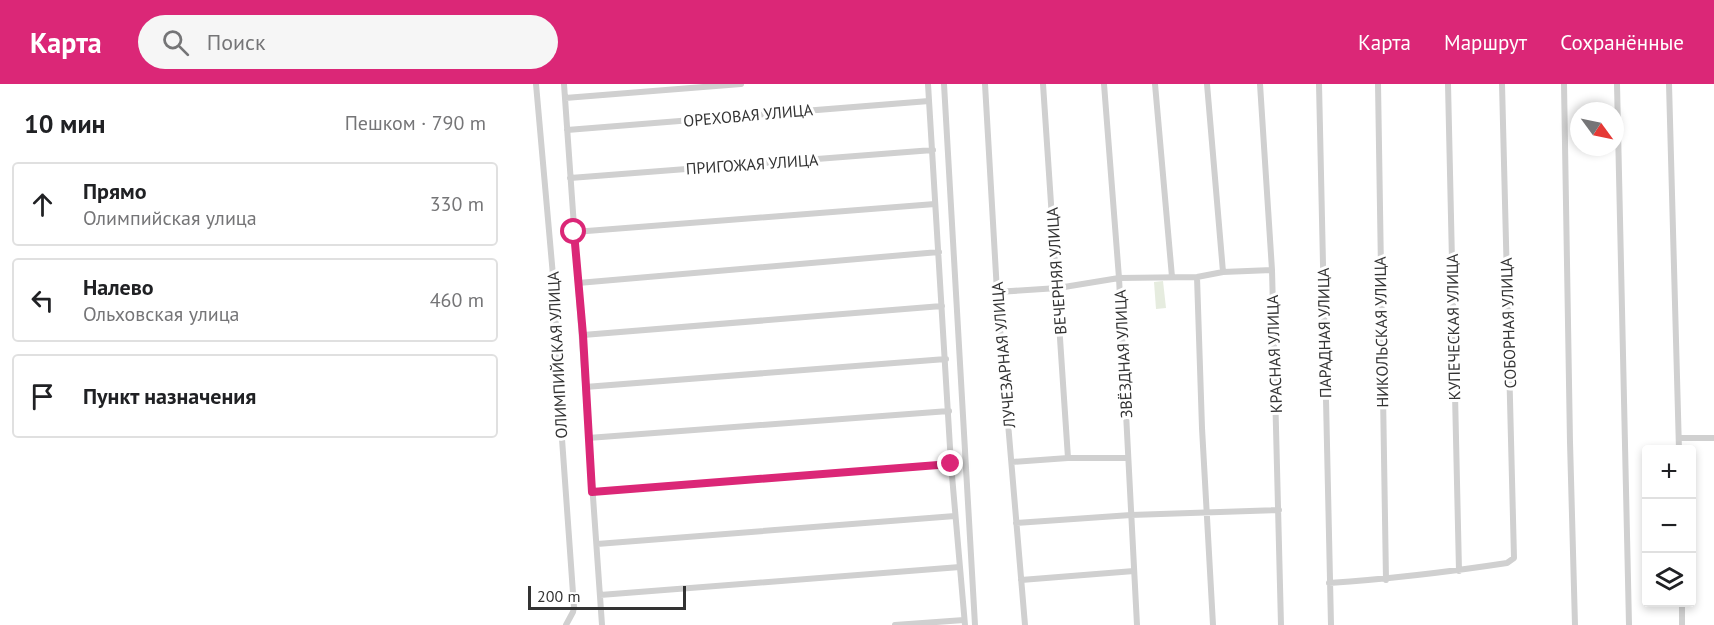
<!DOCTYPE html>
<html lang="ru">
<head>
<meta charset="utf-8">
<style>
	body { margin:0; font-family:"PT Sans",sans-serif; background:#f6f6f6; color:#202124 }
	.controls { position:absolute; right:18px; bottom:18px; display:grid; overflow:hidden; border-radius:6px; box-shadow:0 3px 9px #0003 }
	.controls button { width:54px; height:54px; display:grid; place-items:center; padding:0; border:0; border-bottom:2px solid #e0e0e0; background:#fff; color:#202124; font:30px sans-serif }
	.compass { position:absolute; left:1060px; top:18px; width:54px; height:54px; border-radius:50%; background:#fff; box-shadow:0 3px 9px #0003; rotate:123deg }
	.scale { position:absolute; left:18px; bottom:15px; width:158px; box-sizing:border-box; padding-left:6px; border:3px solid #333; border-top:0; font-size:16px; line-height:21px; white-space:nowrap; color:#333; -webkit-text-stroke:4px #fff; paint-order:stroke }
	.stop { position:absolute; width:18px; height:18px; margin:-14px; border:4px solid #db2777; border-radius:50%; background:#fff }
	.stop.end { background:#db2777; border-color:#fff; box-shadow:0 2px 6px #0008 }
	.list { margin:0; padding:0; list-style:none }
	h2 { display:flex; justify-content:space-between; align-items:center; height:78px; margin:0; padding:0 24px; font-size:26px }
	h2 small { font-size:20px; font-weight:400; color:#757577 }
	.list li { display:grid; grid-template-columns:39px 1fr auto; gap:18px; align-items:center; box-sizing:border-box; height:84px; margin:0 12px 12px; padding:0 12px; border:2px solid #e0e0e0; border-radius:6px }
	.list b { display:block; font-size:22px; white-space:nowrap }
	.list p { margin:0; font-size:20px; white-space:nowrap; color:#757577 }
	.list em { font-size:20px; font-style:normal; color:#757577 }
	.icon { flex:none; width:33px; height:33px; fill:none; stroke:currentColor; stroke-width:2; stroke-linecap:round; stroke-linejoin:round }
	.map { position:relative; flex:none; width:1204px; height:541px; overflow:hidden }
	header { display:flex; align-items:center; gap:36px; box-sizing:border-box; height:84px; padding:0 30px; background:#db2777; color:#fff }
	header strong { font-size:28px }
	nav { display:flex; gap:33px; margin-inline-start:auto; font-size:21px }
	.search { width:420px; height:54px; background:#f6f6f6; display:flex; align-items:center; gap:15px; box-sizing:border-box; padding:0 21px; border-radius:33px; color:#757577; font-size:22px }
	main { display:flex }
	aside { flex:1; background:#fff }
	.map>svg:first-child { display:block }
</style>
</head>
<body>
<header>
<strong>Карта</strong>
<div class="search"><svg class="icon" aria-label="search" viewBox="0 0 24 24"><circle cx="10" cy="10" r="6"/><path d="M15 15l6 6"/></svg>Поиск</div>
<nav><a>Карта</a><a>Маршрут</a><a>Сохранённые</a></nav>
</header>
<main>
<aside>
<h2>10 мин<small>Пешком · 790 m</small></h2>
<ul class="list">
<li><svg class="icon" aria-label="ahead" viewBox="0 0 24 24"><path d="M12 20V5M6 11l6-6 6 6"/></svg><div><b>Прямо</b><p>Олимпийская улица</p></div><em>330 m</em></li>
<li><svg class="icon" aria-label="left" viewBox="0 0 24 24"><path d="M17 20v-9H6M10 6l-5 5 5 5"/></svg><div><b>Налево</b><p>Ольховская улица</p></div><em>460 m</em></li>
<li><svg class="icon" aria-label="arrive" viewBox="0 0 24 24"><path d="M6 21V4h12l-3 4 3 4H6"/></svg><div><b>Пункт назначения</b></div></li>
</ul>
</aside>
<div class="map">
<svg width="1204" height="541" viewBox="0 0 1204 541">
	<rect width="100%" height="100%" fill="#fff"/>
	<path fill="#e6ecdf" d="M653 197 656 224 646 225 644 198Z"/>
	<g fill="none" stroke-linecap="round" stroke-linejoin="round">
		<path stroke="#d0d0d0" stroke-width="6" d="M26 0 44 203 51 341 64 523 63 528 56 541
			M54 0 92 541
			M418 0 441 380 455 541
			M434 0 465 541
			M475 0 487 208 515 541
			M533 0 558 374
			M594 0 609 194 627 541
			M645 0 662 193
			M697 0 713 188
			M750 0 762 186 771 541
			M809 0 821 541
			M868 0 876 496
			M938 0 949 487
			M1054 0 1060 358 1065 541
			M1107 0 1119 541
			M1159 0 1169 366
			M55 14 231 0
			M57 46 419 17
			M60 94 423 66
			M64 148 425 120
			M687 193 692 344 703 541
			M68 199 429 168
			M487 208 548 204 609 194 687 193 713 188 762 186
			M73 251 432 222
			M75 303 436 275
			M78 354 439 327
			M1169 354H1204
			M502 378 558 374H617
			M82 408 441 380
			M506 439 621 431 769 426
			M87 460 445 432
			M511 496 624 487
			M819 499C879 495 938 488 997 479L1004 474 992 0
			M90 511 450 483
			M1172 518V541
			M385 541 454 536"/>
	</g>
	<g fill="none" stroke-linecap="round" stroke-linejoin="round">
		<path stroke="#db2777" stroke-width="8" d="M64 148 73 251 82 408 441 380"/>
	</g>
	<g text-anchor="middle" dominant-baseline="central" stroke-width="6" stroke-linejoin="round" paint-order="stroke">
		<g font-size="16" fill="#333" stroke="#fff">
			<text transform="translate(238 31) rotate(-5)">ОРЕХОВАЯ УЛИЦА</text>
			<text transform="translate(242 80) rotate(-4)">ПРИГОЖАЯ УЛИЦА</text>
			<text transform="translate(546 187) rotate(-94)">ВЕЧЕРНЯЯ УЛИЦА</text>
			<text transform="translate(998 239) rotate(-92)">СОБОРНАЯ УЛИЦА</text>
			<text transform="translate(943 243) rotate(-91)">КУПЕЧЕСКАЯ УЛИЦА</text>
			<text transform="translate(871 248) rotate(-91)">НИКОЛЬСКАЯ УЛИЦА</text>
			<text transform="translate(814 249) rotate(-91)">ПАРАДНАЯ УЛИЦА</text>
			<text transform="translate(613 270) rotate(-93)">ЗВЁЗДНАЯ УЛИЦА</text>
			<text transform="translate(764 270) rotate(-92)">КРАСНАЯ УЛИЦА</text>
			<text transform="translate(47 271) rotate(-93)">ОЛИМПИЙСКАЯ УЛИЦА</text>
			<text transform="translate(493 271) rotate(-95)">ЛУЧЕЗАРНАЯ УЛИЦА</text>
		</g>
	</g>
</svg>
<div class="controls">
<button>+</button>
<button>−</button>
<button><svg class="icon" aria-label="layers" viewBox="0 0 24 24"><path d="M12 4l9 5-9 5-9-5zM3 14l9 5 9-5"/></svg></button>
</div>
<svg class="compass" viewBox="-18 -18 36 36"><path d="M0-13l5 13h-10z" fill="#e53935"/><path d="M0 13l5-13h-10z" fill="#757577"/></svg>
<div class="scale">200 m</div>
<div class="stop" style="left:64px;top:148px"></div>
<div class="stop end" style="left:441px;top:380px"></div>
</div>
</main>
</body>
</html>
